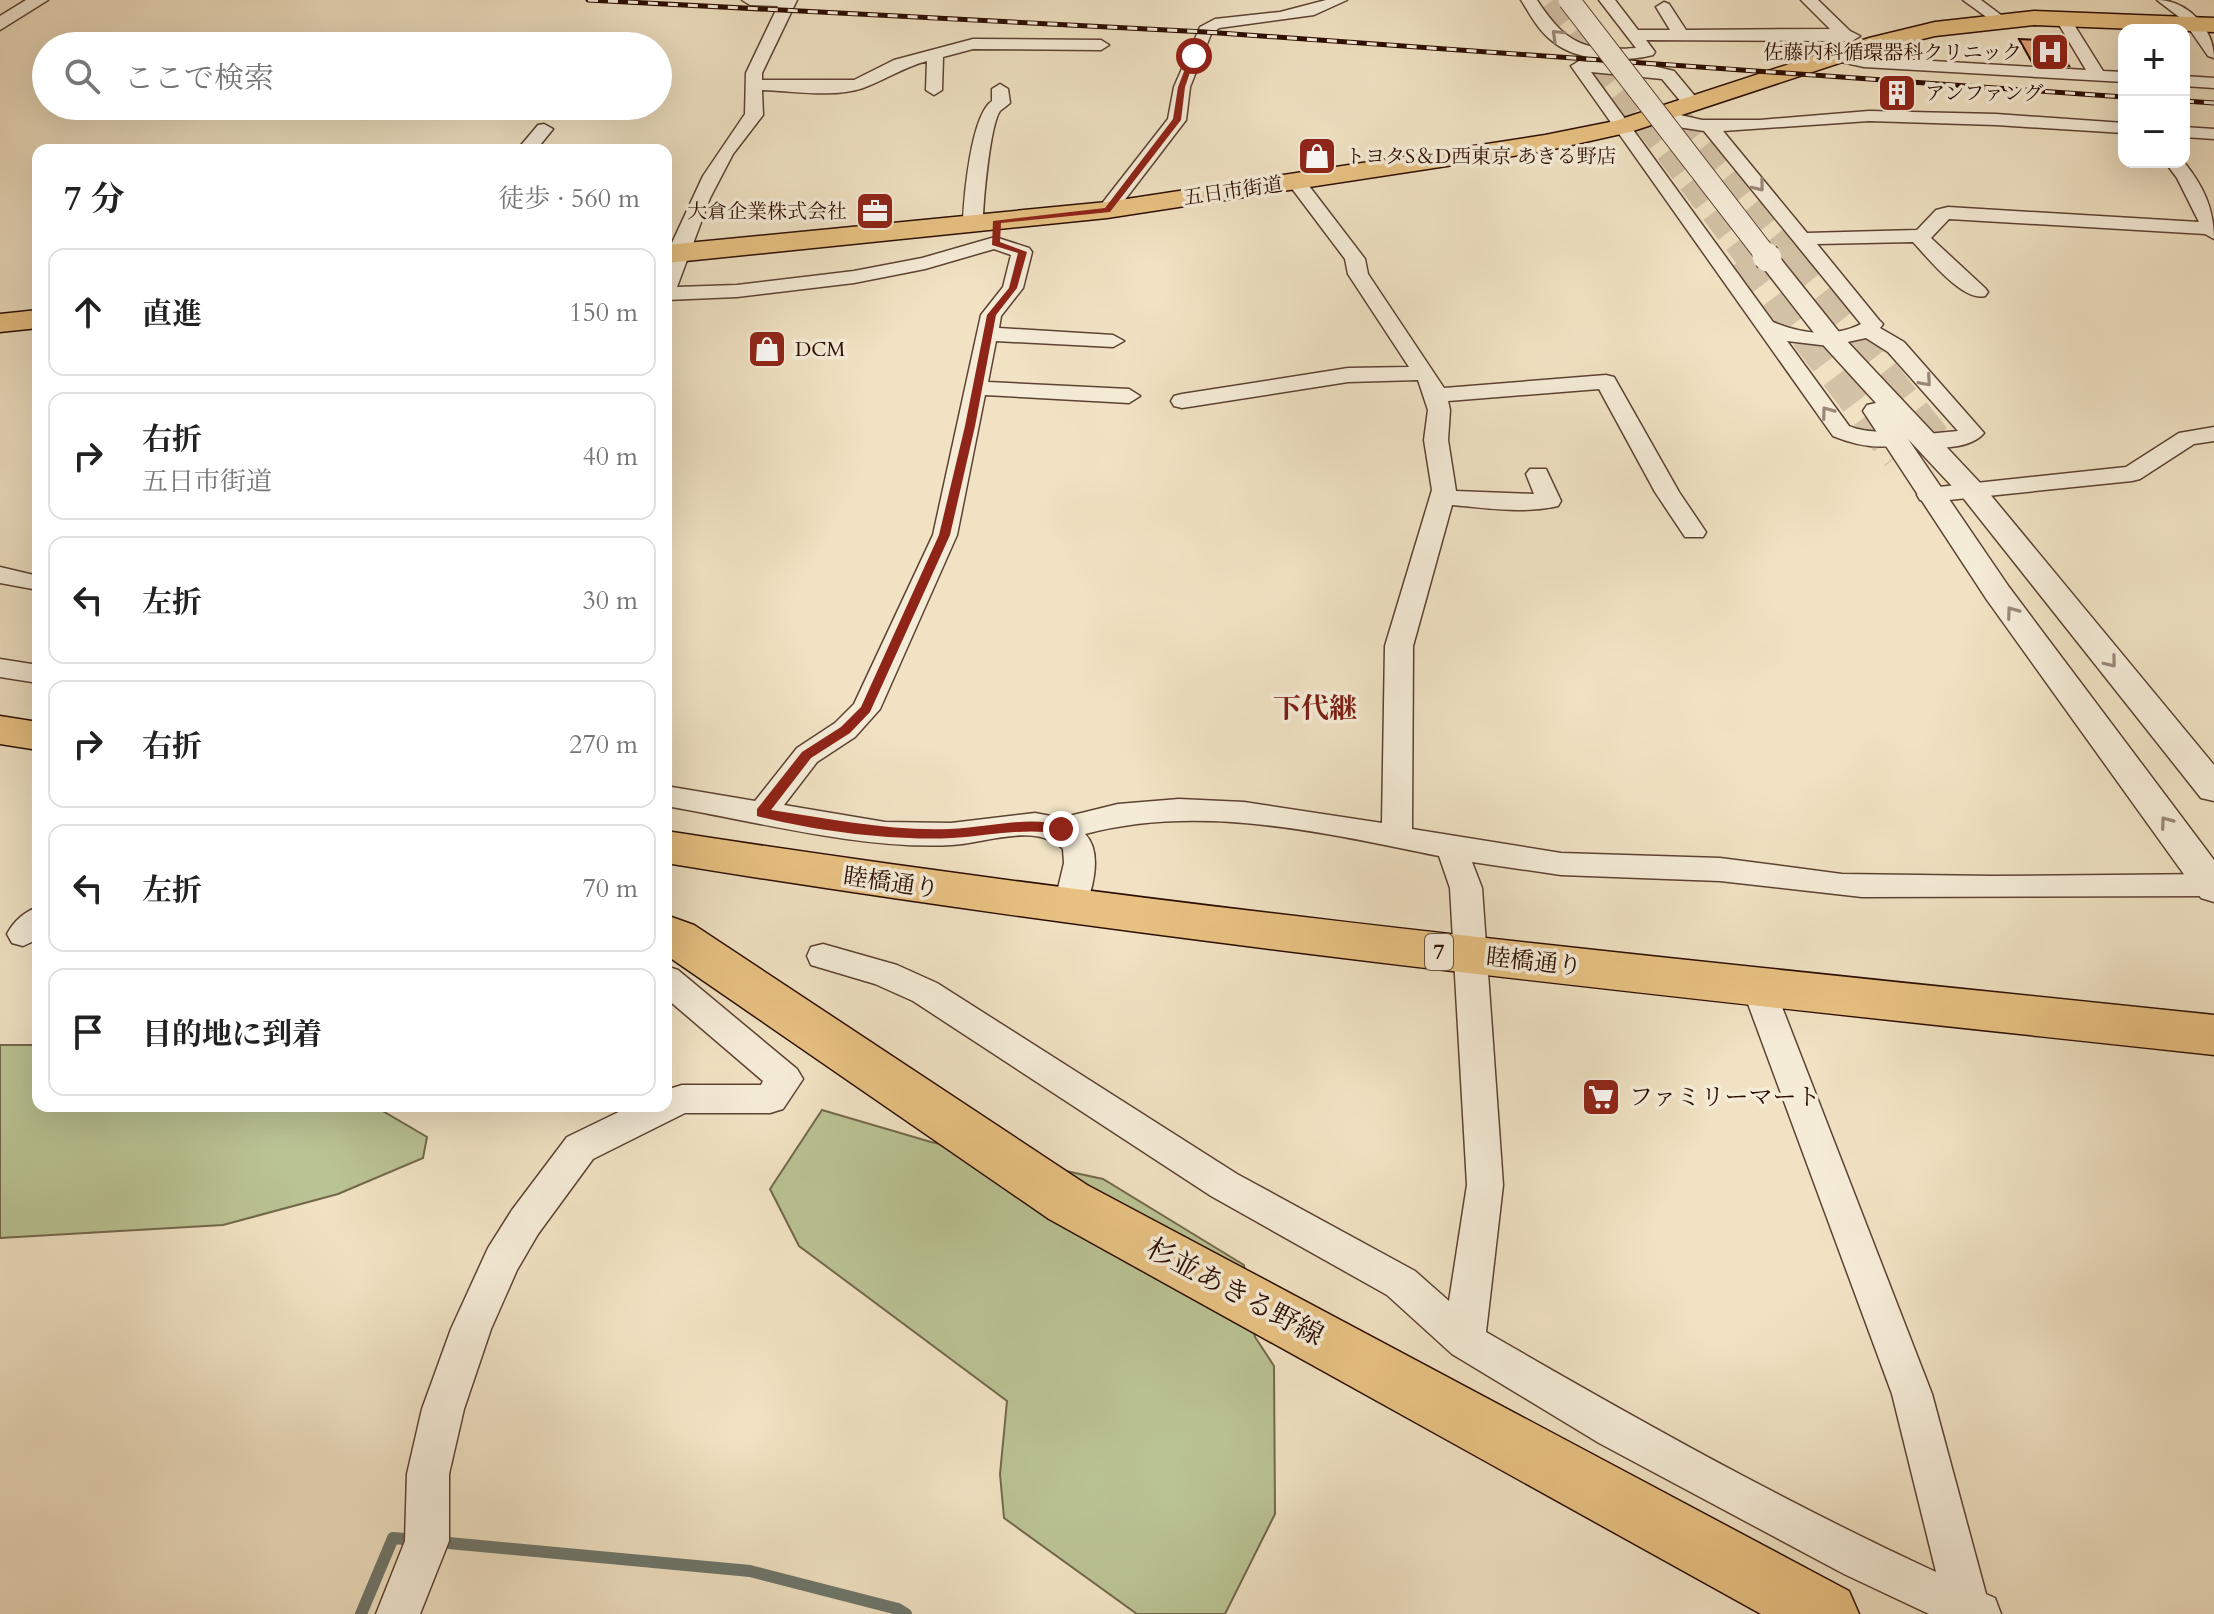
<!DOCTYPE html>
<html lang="ja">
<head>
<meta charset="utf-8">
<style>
	body { margin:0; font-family:Cardo,"Noto Serif JP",serif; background:#f2f2f2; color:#222 }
	.controls { position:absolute; right:24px; top:24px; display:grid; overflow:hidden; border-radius:16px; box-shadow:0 8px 32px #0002 }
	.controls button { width:72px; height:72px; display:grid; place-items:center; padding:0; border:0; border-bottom:2px solid #e0e0e0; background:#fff; color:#222; font:40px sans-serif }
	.stop { position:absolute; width:24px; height:24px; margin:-18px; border:6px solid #8f2418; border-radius:50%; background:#fff }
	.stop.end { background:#8f2418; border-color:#fff; box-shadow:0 2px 8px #0008 }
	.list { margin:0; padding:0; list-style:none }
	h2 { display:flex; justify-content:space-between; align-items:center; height:104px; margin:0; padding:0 32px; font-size:34px }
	h2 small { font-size:26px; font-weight:400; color:#767676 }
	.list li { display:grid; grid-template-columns:52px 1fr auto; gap:24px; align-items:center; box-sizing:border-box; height:128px; margin:0 16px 16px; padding:0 16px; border:2px solid #e0e0e0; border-radius:16px }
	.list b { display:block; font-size:30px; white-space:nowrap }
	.list p { margin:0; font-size:26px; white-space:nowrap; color:#767676 }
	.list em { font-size:26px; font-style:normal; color:#767676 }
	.icon { flex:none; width:44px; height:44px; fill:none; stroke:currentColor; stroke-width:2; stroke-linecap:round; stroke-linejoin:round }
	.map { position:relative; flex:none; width:2214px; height:1614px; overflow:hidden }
	.search { position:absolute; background:#fff; box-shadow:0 8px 32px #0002; left:32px; top:32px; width:640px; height:88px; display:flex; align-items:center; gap:20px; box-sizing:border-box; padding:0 28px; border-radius:44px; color:#767676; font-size:30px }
	.panel { position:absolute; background:#fff; box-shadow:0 8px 32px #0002; left:32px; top:144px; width:640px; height:968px; border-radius:16px }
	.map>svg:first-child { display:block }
</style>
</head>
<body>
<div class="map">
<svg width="2214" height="1614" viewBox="0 0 2214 1614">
	<rect width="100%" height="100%" fill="#f0e2c3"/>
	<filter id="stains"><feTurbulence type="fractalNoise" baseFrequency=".0025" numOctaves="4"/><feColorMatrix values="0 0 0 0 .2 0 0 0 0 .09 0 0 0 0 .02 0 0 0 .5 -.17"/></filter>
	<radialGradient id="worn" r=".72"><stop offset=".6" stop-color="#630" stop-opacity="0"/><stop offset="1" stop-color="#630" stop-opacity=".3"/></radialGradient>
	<path fill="#bac394" stroke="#73684b" stroke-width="2" d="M0 1045H38V1106H374L427 1137 423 1158 338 1194 223 1225 0 1238Z
		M822 1110 931 1142 1103 1179 1244 1265 1255 1337 1274 1366 1275 1514 1225 1614H1137L1004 1518 1000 1474 1007 1401 799 1246 770 1189Z"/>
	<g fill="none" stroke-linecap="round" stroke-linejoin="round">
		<path stroke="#6e776c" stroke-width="12" d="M438 1542 750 1571 898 1609 906 1614
			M361 1614 393 1538 415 1540"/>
	</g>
	<path fill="#e2a57d" stroke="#2c0d02" stroke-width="2" d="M2019 39 2054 41 2069 66 2033 64Z"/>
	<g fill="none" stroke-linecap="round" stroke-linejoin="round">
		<path stroke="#d3c2a6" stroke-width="25" stroke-dasharray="25 13" stroke-linecap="butt" d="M1553 0 1748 258
			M1679 118 1790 258"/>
		<path stroke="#d3c2a6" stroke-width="33" stroke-dasharray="33 17" stroke-linecap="butt" d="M1746 256 1898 456
			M1789 256 1945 452"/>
		<g stroke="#5d4232" stroke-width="3">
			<path id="minor" d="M742 0H797L762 73V80H854L894 60 973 39 1101 40 1109 45 1101 50 973 49 943 57 942 90 934 95 926 90 927 61C904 67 885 80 863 88 833 98 794 91 762 90L763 115 733 154 710 198 677 287 737 285 854 271 922 258 995 237 1029 248 1032 252 1023 288 1001 316 999 328 1113 335 1124 341 1113 347 996 341 988 382 1129 389 1140 396 1129 403 985 395 957 535 880 709 855 737 817 762 784 805 885 822 951 823 1035 813 1061 818 1118 804 1179 799 1244 802 1382 823 1385 646 1432 490 1424 440 1428 410 1418 380 1348 382 1182 408 1174 406 1171 401 1174 396 1182 394 1348 368 1409 367 1348 274 1345 259 1287 182 1296 176 1303 178 1365 259 1368 274 1444 388 1606 375 1614 377 1679 492 1706 532 1703 537H1685L1655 492 1599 389 1448 401 1450 410 1448 440 1456 491 1534 494 1526 474 1530 469H1546L1561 501 1558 506C1524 514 1486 508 1452 505L1413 646 1412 829 1561 853 1720 858 1842 874 1993 876 2214 874 2212 896 1862 897 1720 881 1561 875 1472 862 1482 888 1503 1185 1486 1332C1633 1417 1782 1501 1936 1572L1892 1394 1741 985 1746 976 1758 972 1770 976 1932 1394 1986 1594 1995 1598 2001 1614H1929L1844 1574 1599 1443 1452 1354 1387 1295 1211 1196 913 1001 875 984 811 965 807 956 811 947 823 944 897 965 937 983 1237 1174 1415 1271 1449 1301 1467 1185 1450 888 1439 856C1324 833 1201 803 1085 834 1104 853 1092 896 1080 917L1069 921 1058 917 1053 909 1064 863 1063 849C1035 822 987 843 952 845 863 850 754 821 666 806V786L755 801 797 748 835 723 854 704 933 535 981 315 1003 287 1011 255 994 249 925 269 854 283 737 297 666 300V259L672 243 703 176 745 114 746 73 778 6 750 5Z
				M1326 0H1347L1314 15 1219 28 1211 34 1190 87 1186 120 1114 214H1100L1097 210 1100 206 1168 119 1174 87 1200 27 1215 19 1280 12Z
				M1521 0H1537C1565 43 1584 52 1636 48L1599 0H1615L1638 30H1670L1656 7 1664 2 1669 4 1686 30 1830 29 1801 0H1818L1850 31 1860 36 1852 41 1646 40 1655 52 1653 55C1621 63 1576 62 1551 40 1538 30 1530 14 1521 0Z
				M1963 0H1981L2009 21 2006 24H1996Z
				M2157 0C2187 0 2214 28 2214 58L2208 56 2183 20Z
				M2063 13 2068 15 2103 71 2124 72V82L1864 67 1832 60 1830 57 1838 52 1864 57 2086 70 2055 18Z
				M1579 61 1649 65 1674 71 1699 101 1702 105 1699 109H1687L1662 79 1591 72 1773 322C1802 334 1833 338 1861 324L1704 131 1678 127 1653 119 1650 115 1653 111 1659 110 1702 120H1760L1869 111 1996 114 2124 123V133L1996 125 1869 121 1723 131 1807 233 1917 230 1936 210 1948 207 2199 222 2177 178 2165 162H2184C2203 186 2214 208 2214 239L2205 234 1949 219 1931 238 1985 288 1988 292 1985 296C1963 302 1928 258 1913 242L1817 244 1879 320 1883 324 1880 328 1904 342 1984 433C1971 449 1936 450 1917 445L1913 440 1917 435 1958 431 1888 352 1866 338 1829 346 1787 341 1849 426C1867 434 1884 430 1902 434L1906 439 1902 444C1878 450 1855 445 1833 436L1571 66Z
				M2184 76 2214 78V88L2184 86Z
				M1000 84 1008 89 1010 103C1007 106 1003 108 1000 111 990 125 983 203 983 223L973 229 963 223C964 197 971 115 992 101V89Z
				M544 124 553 129 536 150H517L538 125Z
				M2184 127 2214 129V139L2184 137Z
				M2214 427V441L2194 444 2140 479 2132 481 1929 502 1920 500 1917 495 1920 490 1929 488 2126 467 2179 433Z
				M0 567 38 576V590L0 583Z
				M0 659 38 665V683L0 677Z
				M38 907V939L23 946 12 943 7 934C14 921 24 912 38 907Z
				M666 966 678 970 797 1069 803 1079 783 1109 770 1113H685L593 1159 538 1234 517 1270 491 1329 464 1409 449 1474V1541L420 1614H376L405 1541 407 1474 422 1409 451 1329 488 1248 512 1210 567 1137 631 1106H666V1090L682 1085H761L763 1081 666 998Z"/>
		</g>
		<g stroke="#5d4232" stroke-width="3">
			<path id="tertiary" d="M26 0H48L0 30V16Z
				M1768 251 1776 253 1843 337 1984 487 2214 765V801L2201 798 1964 499 1908 439 2009 587 2214 860V902L2201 898 1987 600 1863 411 1867 405 1876 403 1825 347 1756 258 1760 253Z"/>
		</g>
		<g stroke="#2c0d02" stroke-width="3">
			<path id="primary" d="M2034 11 2214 18V32L2034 25 1935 36 1885 48 1630 132 1545 151 1107 218 666 263V245L1107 202 1545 135 1615 121 1869 38 1935 22Z
				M38 310V328L0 332V314Z
				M0 716 38 722V750L0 744Z
				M666 831C1180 911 1697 961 2214 1015V1055C1697 999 1180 947 666 863Z
				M666 915 694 925 1087 1185 1849 1591 1859 1614H1761L1049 1219 666 955Z"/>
		</g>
		<use href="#minor" fill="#f5ecd8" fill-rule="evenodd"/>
		<use href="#tertiary" fill="#f5ecd8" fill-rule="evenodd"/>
		<use href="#primary" fill="#e8c182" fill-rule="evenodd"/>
		<g stroke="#2c0d02" stroke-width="5">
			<path id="rail" d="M588 0 1205 32 2124 97
				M2184 101 2214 103"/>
		</g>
		<use href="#rail" stroke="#f5ecd8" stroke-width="3" stroke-dasharray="10" stroke-linecap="butt"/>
		<g stroke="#5d4232" stroke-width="23" stroke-linecap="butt">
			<path id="tertiary-bridge-far1" d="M1569 0 1768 258"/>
		</g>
		<g stroke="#5d4232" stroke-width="29" stroke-linecap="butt">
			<path id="tertiary-bridge" d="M1766 256 1768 258"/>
		</g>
		<use href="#tertiary-bridge-far1" stroke="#f5ecd8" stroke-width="21"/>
		<use href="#tertiary-bridge" stroke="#f5ecd8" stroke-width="27"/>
	</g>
	<defs><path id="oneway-chevron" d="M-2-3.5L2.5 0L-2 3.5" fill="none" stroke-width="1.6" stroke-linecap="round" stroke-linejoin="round" transform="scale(2)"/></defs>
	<g stroke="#9b8878">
		<use href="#oneway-chevron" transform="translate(1557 35) rotate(-136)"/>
		<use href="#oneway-chevron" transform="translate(1759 186) rotate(51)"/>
		<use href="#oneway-chevron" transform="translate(1926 381) rotate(49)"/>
		<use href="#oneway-chevron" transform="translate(1827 412) rotate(-126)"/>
		<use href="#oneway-chevron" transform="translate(2012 612) rotate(-126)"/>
		<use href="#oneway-chevron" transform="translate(2111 662) rotate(51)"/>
		<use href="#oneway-chevron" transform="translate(2166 822) rotate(-126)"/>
	</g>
	<path fill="#8f2418" d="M1196 55 1185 87 1181 120 1110 212 1001 223 1000 242 1027 252 1017 288 996 315 975 426 950 535 870 712 850 733 811 758 771 810C831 819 889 831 949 829 989 828 1026 815 1066 826L1068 829 1061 834C1024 827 989 836 952 838 893 841 814 831 757 816V809L802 752 841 727 861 707 939 535 965 426 987 315 1009 288 1018 253 992 245 993 221 1105 208 1173 119 1178 87 1190 56Z"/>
	<defs>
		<g id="hospital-square" transform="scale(2)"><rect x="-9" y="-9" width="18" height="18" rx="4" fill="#8f2418" stroke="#f5ecd8"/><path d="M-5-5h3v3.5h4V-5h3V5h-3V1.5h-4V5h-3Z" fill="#fff"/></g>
		<g id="building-square" transform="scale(2)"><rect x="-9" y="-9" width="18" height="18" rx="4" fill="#8f2418" stroke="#f5ecd8"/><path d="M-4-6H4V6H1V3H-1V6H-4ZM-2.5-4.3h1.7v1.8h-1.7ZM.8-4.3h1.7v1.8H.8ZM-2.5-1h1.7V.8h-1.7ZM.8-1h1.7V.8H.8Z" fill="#fff"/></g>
		<g id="shop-square" transform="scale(2)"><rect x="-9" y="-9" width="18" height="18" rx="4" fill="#8f2418" stroke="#f5ecd8"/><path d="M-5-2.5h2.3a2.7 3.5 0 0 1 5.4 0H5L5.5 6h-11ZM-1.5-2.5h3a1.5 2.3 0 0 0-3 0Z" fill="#fff"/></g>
		<g id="office-square" transform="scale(2)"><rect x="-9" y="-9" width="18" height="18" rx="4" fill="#8f2418" stroke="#f5ecd8"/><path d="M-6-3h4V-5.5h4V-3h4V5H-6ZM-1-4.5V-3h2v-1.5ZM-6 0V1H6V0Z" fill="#fff"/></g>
		<g id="supermarket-square" transform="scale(2)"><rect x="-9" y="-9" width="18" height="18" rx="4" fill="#8f2418" stroke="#f5ecd8"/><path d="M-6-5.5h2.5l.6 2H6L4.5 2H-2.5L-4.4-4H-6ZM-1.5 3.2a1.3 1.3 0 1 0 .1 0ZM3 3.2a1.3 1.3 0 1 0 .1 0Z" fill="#fff"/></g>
	</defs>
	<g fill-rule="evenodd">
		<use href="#hospital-square" x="2050" y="52"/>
		<use href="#building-square" x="1897" y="93"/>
		<use href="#shop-square" x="1317" y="156"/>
		<use href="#office-square" x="875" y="211"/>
		<use href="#shop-square" x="767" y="349"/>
		<use href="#supermarket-square" x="1601" y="1097"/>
	</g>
	<g text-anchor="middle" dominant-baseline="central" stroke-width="7" stroke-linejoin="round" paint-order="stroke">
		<g font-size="20" fill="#2c0d02" stroke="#f5ecd8" text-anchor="start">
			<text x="2022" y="52" text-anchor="end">佐藤内科循環器科クリニック</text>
			<text x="1925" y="93">アンファング</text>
			<text x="1345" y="156">トヨタS＆D西東京 あきる野店</text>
			<text x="847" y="211" text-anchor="end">大倉企業株式会社</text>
			<text x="795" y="349">DCM</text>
		</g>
		<g font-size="20" fill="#2c0d02" stroke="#f5ecd8">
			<text transform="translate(1233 191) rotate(-8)">五日市街道</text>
		</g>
		<rect fill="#f5ecd8" stroke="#685042" stroke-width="2" x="1425" y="934" width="28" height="36" rx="6"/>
		<g font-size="22" font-weight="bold" fill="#2c0d02">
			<text x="1439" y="952">7</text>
		</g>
		<g font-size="24" fill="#2c0d02" stroke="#f5ecd8">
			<text transform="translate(891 883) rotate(8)">睦橋通り</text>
			<text transform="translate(1534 962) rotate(6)">睦橋通り</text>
		</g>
		<g font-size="24" fill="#2c0d02" stroke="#f5ecd8" text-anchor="start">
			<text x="1629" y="1097">ファミリーマート</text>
		</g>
		<g font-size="28" font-weight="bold" fill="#7a1f14" stroke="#f5ecd8">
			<text x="1315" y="709">下代継</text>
		</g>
		<g font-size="28" fill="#2c0d02" stroke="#f5ecd8">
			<text transform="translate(1235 1292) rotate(28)">杉並あきる野線</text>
		</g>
	</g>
	<rect width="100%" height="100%" filter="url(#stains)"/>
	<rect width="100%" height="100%" fill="url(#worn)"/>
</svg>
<div class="controls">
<button>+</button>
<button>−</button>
</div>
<div class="stop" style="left:1194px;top:56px"></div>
<div class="stop end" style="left:1061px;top:829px"></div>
<div class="search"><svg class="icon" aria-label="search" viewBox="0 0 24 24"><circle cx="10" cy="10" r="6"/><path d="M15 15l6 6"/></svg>ここで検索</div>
<section class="panel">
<h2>7 分<small>徒歩 · 560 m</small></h2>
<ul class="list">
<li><svg class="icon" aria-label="ahead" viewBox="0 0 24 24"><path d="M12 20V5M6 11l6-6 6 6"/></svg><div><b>直進</b></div><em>150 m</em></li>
<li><svg class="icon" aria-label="right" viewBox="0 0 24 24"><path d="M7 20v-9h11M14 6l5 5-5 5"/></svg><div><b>右折</b><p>五日市街道</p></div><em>40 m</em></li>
<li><svg class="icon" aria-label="left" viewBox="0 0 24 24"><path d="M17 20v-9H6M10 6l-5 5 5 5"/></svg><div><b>左折</b></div><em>30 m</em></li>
<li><svg class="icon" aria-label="right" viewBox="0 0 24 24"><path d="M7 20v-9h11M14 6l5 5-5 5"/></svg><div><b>右折</b></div><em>270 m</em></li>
<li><svg class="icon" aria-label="left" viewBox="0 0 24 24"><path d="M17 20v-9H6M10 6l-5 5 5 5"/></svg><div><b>左折</b></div><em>70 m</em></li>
<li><svg class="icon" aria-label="arrive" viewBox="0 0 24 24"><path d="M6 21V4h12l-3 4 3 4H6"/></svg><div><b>目的地に到着</b></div></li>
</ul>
</section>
</div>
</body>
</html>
